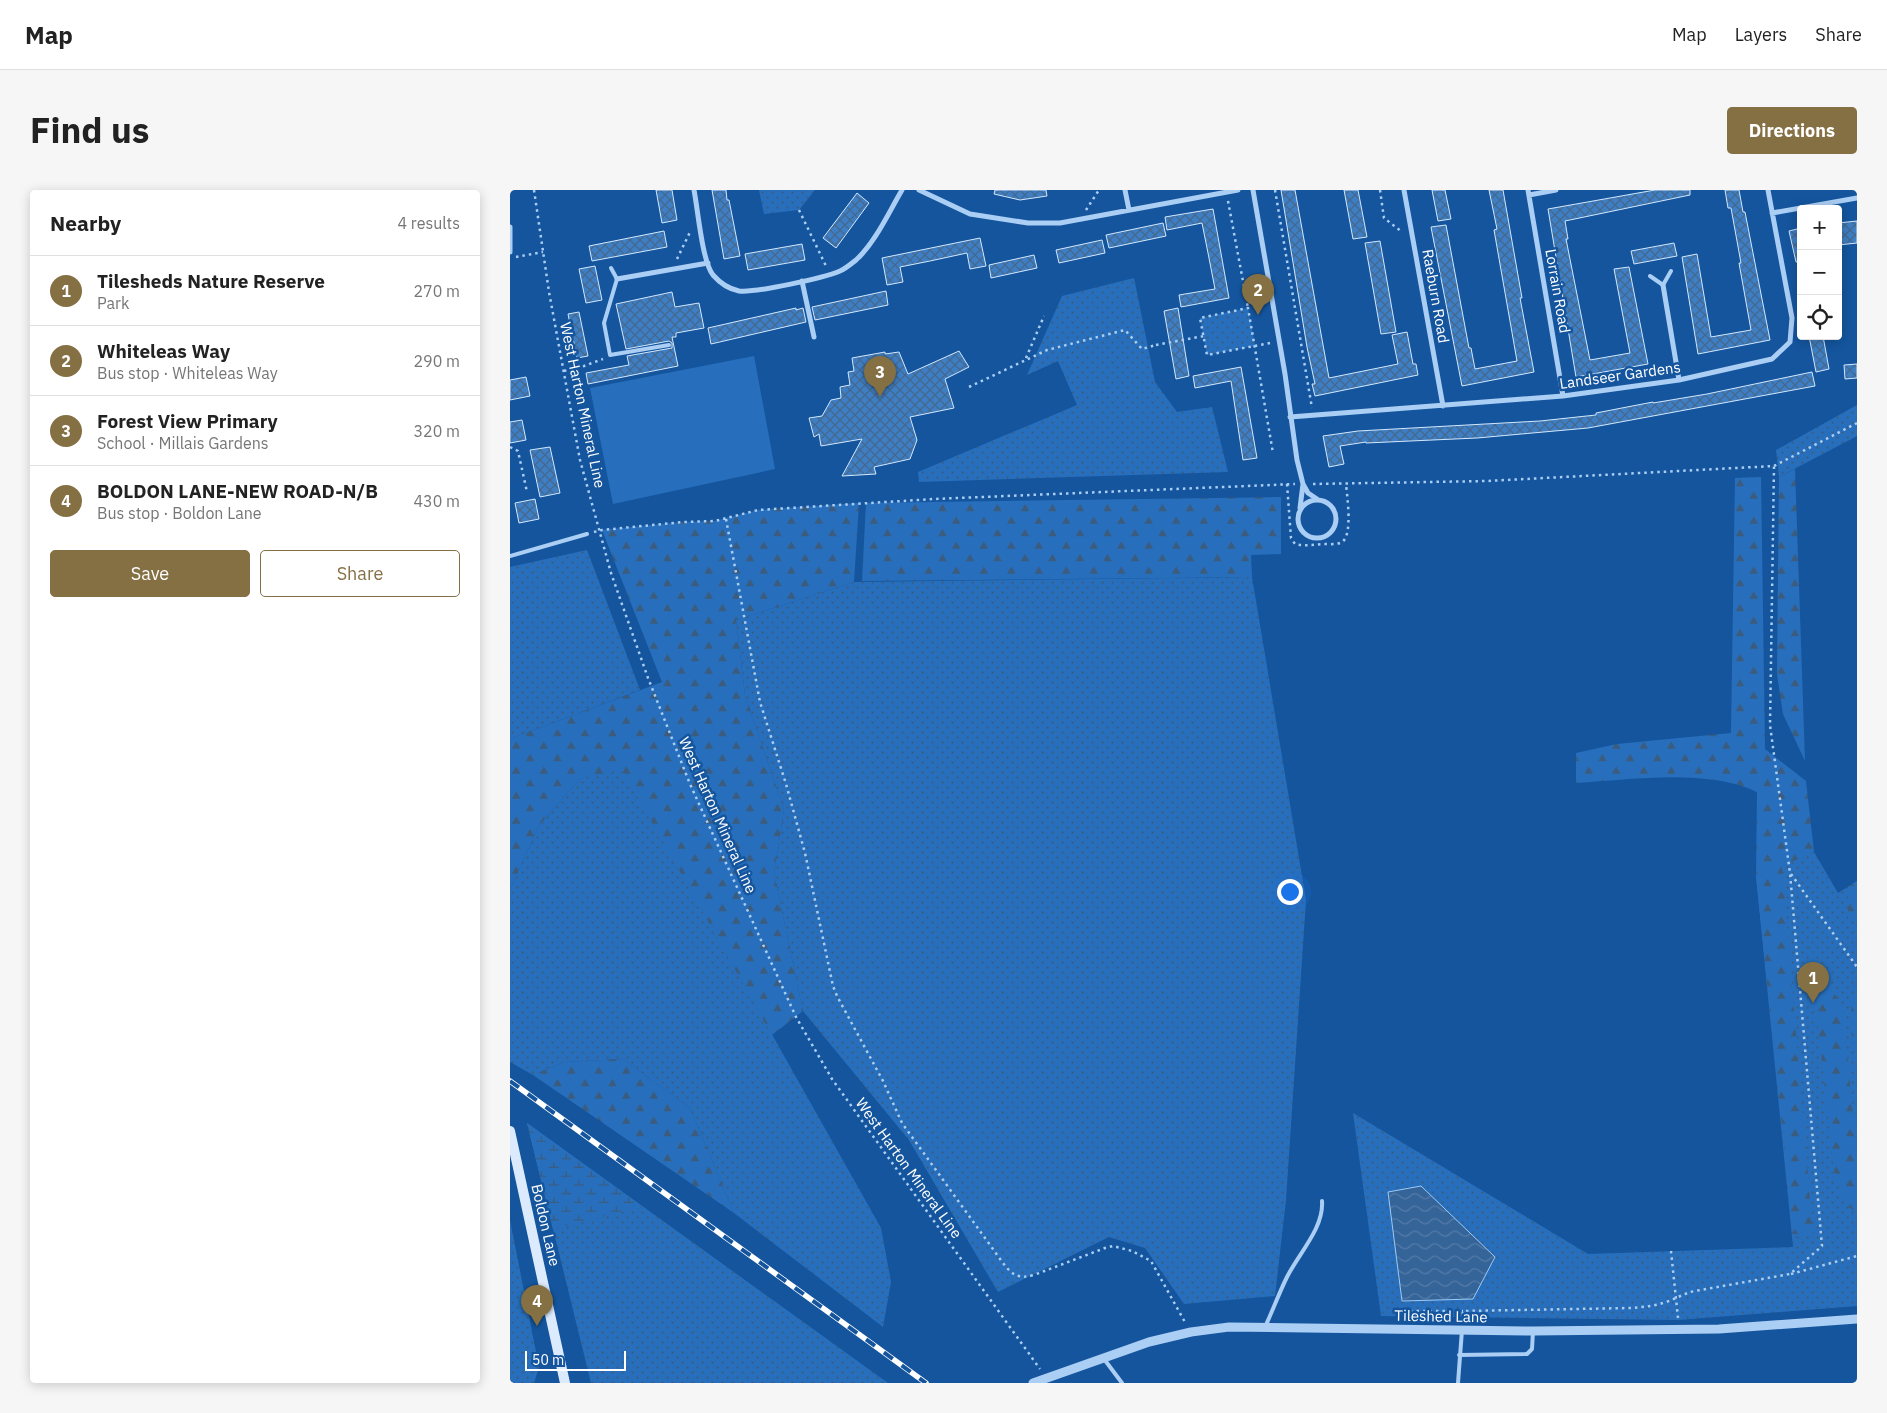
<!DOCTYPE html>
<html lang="en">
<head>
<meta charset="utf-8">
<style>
	body { margin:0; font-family:"IBM Plex Sans",sans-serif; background:#f6f6f6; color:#222 }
	.controls { position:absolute; right:15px; top:15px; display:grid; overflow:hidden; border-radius:5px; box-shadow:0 2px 12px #0003 }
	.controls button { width:45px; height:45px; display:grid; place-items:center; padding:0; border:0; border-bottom:1px solid #e0e0e0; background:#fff; color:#222; font:25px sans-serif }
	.scale { position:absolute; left:15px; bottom:12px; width:101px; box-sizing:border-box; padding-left:5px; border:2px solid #fff; border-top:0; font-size:14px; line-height:18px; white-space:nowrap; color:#fff; -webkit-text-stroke:4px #14559e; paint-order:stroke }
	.you { position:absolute; left:779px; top:701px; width:18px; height:18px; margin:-12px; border:4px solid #fff; border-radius:50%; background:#1a73e8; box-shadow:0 0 0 8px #1a73e833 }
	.badge { display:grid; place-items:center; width:32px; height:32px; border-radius:50%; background:#857044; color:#fff; font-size:16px; font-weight:700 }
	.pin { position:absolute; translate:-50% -41px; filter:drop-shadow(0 1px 2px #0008) }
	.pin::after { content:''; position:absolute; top:26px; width:18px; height:15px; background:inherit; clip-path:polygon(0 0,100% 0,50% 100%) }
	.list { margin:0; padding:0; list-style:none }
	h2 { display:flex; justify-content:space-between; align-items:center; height:65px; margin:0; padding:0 20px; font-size:21px }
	h2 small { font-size:16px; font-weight:400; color:#767676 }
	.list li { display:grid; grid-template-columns:32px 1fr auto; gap:15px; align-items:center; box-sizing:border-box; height:70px; padding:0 20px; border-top:1px solid #e0e0e0 }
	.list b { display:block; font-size:19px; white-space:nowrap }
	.list p { margin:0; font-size:16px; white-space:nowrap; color:#767676 }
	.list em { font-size:16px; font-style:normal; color:#767676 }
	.actions { display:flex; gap:10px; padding:15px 20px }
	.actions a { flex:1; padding:11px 0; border:1px solid #857044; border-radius:5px; text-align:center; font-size:18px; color:#857044 }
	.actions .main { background:#857044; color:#fff }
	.icon { flex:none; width:28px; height:28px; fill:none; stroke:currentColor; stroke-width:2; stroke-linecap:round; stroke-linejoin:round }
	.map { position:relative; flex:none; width:1347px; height:1193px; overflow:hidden; border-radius:5px }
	header { display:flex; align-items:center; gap:30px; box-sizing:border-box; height:70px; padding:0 25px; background:#fff; border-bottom:1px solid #e0e0e0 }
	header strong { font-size:24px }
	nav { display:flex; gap:28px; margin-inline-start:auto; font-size:18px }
	.intro { display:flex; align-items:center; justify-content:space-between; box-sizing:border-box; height:120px; padding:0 30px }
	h1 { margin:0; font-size:35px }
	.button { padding:12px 22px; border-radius:5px; background:#857044; color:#fff; font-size:18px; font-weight:700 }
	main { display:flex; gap:30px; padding:0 30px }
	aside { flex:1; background:#fff; border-radius:5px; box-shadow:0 2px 12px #0003 }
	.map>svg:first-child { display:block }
</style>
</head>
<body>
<header>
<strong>Map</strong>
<nav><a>Map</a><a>Layers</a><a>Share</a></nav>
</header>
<div class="intro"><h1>Find us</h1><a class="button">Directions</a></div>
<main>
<aside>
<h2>Nearby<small>4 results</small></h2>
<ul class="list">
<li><span class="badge">1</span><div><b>Tilesheds Nature Reserve</b><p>Park</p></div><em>270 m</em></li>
<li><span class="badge">2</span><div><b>Whiteleas Way</b><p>Bus stop · Whiteleas Way</p></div><em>290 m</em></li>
<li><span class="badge">3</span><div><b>Forest View Primary</b><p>School · Millais Gardens</p></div><em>320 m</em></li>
<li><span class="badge">4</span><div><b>BOLDON LANE-NEW ROAD-N/B</b><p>Bus stop · Boldon Lane</p></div><em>430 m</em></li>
</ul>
<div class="actions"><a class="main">Save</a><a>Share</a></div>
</aside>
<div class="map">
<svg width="1347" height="1193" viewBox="0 0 1347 1193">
	<defs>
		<pattern id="grass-dots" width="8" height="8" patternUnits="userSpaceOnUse" patternTransform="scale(1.25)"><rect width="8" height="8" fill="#276fbc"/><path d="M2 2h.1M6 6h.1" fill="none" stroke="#3b5c7e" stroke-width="1.8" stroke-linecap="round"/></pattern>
		<pattern id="forest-firs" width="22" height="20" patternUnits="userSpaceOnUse" patternTransform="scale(1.25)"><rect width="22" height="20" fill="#276fbc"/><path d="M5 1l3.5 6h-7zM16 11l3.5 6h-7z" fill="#3b5c7e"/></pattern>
		<pattern id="wetland-marsh" width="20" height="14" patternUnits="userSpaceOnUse" patternTransform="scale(1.25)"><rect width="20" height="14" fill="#276fbc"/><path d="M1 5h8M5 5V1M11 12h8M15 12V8" fill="none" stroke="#3b5c7e"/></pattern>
		<pattern id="water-waves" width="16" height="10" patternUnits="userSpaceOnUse" patternTransform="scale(1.25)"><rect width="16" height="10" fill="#356499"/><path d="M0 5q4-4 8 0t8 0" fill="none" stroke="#537ba8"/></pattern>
		<pattern id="building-cross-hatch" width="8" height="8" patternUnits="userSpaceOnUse" patternTransform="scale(1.25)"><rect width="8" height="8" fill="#3d7ec4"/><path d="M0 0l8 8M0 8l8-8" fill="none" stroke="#44688e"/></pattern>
	</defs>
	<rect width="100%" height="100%" fill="#14559e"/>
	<path fill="url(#grass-dots)" d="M249 0H305L289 20 254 24Z
		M624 88 645 192 667 222 702 217 718 282 409 292 408 282 567 215 548 171 517 185 552 106Z
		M738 118 745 156 697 165 690 128Z
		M1347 215V246L1269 287 1266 260Z
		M77 360 130 500 0 549V377Z
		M742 387 796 710 776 1010 765 1106 674 1114 635 1058 599 1047 488 1102 399 950 293 821 264 683 274 620 235 505 226 430 344 392Z
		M112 578 371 1038 381 1092 373 1137 224 1023 180 918 113 869 54 872 23 885 0 872V699L30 634 70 589Z
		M1304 662 1328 703 1347 691V1116L1168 1130 871 1126 843 923 1078 1064 1283 1057 1246 686Z
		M17 933 378 1193H81Z
		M0 1030 29 1177 24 1193H0Z"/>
	<path fill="url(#forest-firs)" d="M1285 279 1295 571 1273 524 1267 484 1269 287Z
		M1251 287 1255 559 1296 591 1304 662 1272 676 1303 1045 1283 1044 1246 686 1247 602C1196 578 1121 590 1066 593V563L1107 554 1221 543 1225 288Z
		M771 307V364L741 365 742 387 352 391 356 313Z
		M349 313 344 392 226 430 235 505 274 620 264 683 293 821 262 845 112 579 70 589 30 634 0 699V549L152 492 92 340 173 332 205 331 248 320Z
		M1347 691V729L1338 732V697Z
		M1299 756 1333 819 1347 967V1023L1335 1014 1324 981Z
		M1347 804V873L1342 852 1341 807Z
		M113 869 180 918 224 1023 23 885 54 872Z"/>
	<path fill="url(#wetland-marsh)" d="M17 933 133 1017 43 1039Z"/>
	<path fill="#276fbc" d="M244 166 265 279 103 314 80 198Z"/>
	<path fill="url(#water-waves)" stroke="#9dcaf6" d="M911 996 985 1067 963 1109 892 1111 878 1002Z"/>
	<path fill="url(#building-cross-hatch)" stroke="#d3e8fd" d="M146 0H162L167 30 152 33Z
		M202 0H216L217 10H219L230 66 214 69Z
		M485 0H536L537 6 510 10 484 4Z
		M771 0H785L819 188 888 174 882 145 897 142 903 174H906L908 185 805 206 802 194H805L797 157Z
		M834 0H848L857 47 843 49Z
		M922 0H935L941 29 928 31Z
		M979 0H993L1012 108H1010L1024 182 952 196 921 37 936 35 959 158H961L965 179 1007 171 984 40 987 39Z
		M1145 0H1180V5L1055 31 1058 49H1056L1080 170 1120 163 1104 79 1119 77 1138 174 1066 187 1038 19Z
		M1215 0H1229L1233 22H1235L1260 150 1188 164 1172 67 1187 64 1201 147 1241 140 1229 73H1231L1221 18H1218Z
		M347 3 359 13 326 58 313 48Z
		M703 19 719 108 671 117 669 105 705 99 698 63 692 33 657 40 655 27Z
		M1347 31V53L1328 55V33Z
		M653 33 656 46 599 58 596 45Z
		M1291 38V72H1286L1279 41Z
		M154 41 157 57 82 71 79 56Z
		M470 48 476 76 460 79 457 63 420 71 390 77 393 92 377 95 372 68Z
		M592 50 595 63 549 73 546 60Z
		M870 51 886 142 871 144 855 53Z
		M1164 53 1167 66 1124 74 1121 61Z
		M292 54 295 70 238 80 235 64Z
		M524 65 527 78 481 88 479 75Z
		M85 76 92 110 76 113 69 79Z
		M376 101 378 115 305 130 302 117Z
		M162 102 165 117 189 113 194 138 166 143V147H162L168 176 78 194 76 183 119 175 117 166 162 158V153L159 151 116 159 106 114Z
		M286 118V120L293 118 296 132 201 154 198 138Z
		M668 118 679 186 666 189 654 121Z
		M69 122 78 166 67 168 58 124Z
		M1299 146H1313L1319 179 1306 182Z
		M449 161 459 177 435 189 444 218 400 227 407 250 400 269 364 277 366 284 332 286 352 249 311 256 309 244 304 247 299 228 312 226 321 210 331 208 330 197 340 195 338 182 344 181 342 168 375 162V164L389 162 398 184Z
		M1347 174V188L1335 189 1334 175Z
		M731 177 747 268 733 270 721 191 685 198 683 186Z
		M1302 182 1305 196 1078 238 967 248 856 253V252L830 256 834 274 819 277 813 246 848 241 1030 231 1086 225V223L1143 212V213L1197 204Z
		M16 187 20 206 0 210V190Z
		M12 230 16 250 0 253V232Z
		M40 257 50 303 30 307 20 260Z
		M25 309 29 329 9 333 5 313Z"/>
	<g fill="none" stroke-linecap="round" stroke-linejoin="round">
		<path stroke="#abcef4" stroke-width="2.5" stroke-dasharray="2.5 4" stroke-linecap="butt" d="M24 0 39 102 70 270 101 383 138 488 180 594 286 827 322 889 530 1179
			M765 0 802 218
			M870 0 874 28 892 42
			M718 11 738 118
			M289 20 316 76
			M576 20 589 0
			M6 67 33 62
			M167 69 181 40
			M760 153 697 165 690 128 738 118 763 263
			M646 155 694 146
			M516 168 534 126
			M54 181 74 176 93 169
			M459 197 537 160 615 140 632 159 646 155
			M0 257 8 261 17 302
			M777 294 781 348 785 354C794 356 803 355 813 354 819 354 827 355 832 352 843 345 837 306 836 294
			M803 294 977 291 1264 276 1347 233
			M216 329 250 512 276 594 295 663 323 796 327 806 373 891 392 933 493 1073C503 1086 509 1089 524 1085L595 1058 603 1056 622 1061 641 1071 676 1134
			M84 342 92 340 173 332 205 331 248 320 424 309 785 294
			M1281 684 1347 777
			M1161 1061 1168 1128
			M1281 1084 1347 1066
			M896 1130V1121H953
			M952 1131 953 1121 1121 1118C1133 1117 1145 1116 1156 1112 1166 1109 1174 1103 1185 1101L1280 1084 1312 1056 1280 683 1260 535 1264 276"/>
		<path stroke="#abcef4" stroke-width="4" d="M101 78 107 89 94 133 100 165 159 155
			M1140 86 1153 95 1161 81
			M0 366 77 344
			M755 1137C763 1120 769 1103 777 1087 789 1063 814 1038 812 1011
			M949 1165 1017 1164 1022 1159 1023 1141
			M594 1169 612 1193
			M948 1193 952 1140"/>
		<path stroke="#abcef4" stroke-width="5" d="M184 0C188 20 192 71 203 85 210 93 219 99 229 101 245 103 314 88 330 81 335 79 341 74 346 70 365 53 379 22 392 0
			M409 0 460 24 518 33H550L728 0
			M615 0 619 20
			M743 0 775 184 787 270 793 294 798 303 807 309
			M894 0 933 216
			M1018 0 1053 206
			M1019 5 1046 0
			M1262 23 1347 8
			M0 37V62
			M107 89 198 73
			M292 91 304 147
			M1153 95 1169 190
			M780 227 1053 206 1169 190 1262 169 1280 152 1282 128 1258 0
			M788 329a19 19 0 1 1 38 0a19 19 0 1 1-38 0Z
			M790 318 793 294"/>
		<path stroke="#abcef4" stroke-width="9" d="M523 1193 639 1152 681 1142 719 1137 1023 1141 1209 1139 1347 1129"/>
		<path stroke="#dbebfd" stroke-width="10" d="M0 941 55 1193"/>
		<g stroke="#fff" stroke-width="5.5">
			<path id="rail" d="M0 891 416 1193"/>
		</g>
		<use href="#rail" stroke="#14559e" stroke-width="4" stroke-dasharray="11" stroke-linecap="butt"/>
	</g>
	<g text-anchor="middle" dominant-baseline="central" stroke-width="5" stroke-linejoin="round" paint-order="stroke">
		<g font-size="15" fill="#fff" stroke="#14559e">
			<text transform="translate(1048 101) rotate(80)">Lorrain Road</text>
			<text transform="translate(926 106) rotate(80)">Raeburn Road</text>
			<text transform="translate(1110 185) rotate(-8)">Landseer Gardens</text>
			<text transform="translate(73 215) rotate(78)">West Harton Mineral Line</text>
			<text transform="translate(208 625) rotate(66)">West Harton Mineral Line</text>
			<text transform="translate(399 978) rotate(54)">West Harton Mineral Line</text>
			<text transform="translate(36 1035) rotate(77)">Boldon Lane</text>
			<text transform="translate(931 1126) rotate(1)">Tileshed Lane</text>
		</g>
	</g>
</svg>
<div class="controls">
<button>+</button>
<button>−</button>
<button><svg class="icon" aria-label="locate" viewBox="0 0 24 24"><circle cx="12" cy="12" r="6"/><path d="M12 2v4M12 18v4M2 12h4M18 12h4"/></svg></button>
</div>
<div class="scale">50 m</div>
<div class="you"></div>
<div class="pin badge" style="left:1303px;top:813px">1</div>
<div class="pin badge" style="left:748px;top:125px">2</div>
<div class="pin badge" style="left:370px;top:207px">3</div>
<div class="pin badge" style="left:27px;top:1136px">4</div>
</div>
</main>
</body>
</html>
